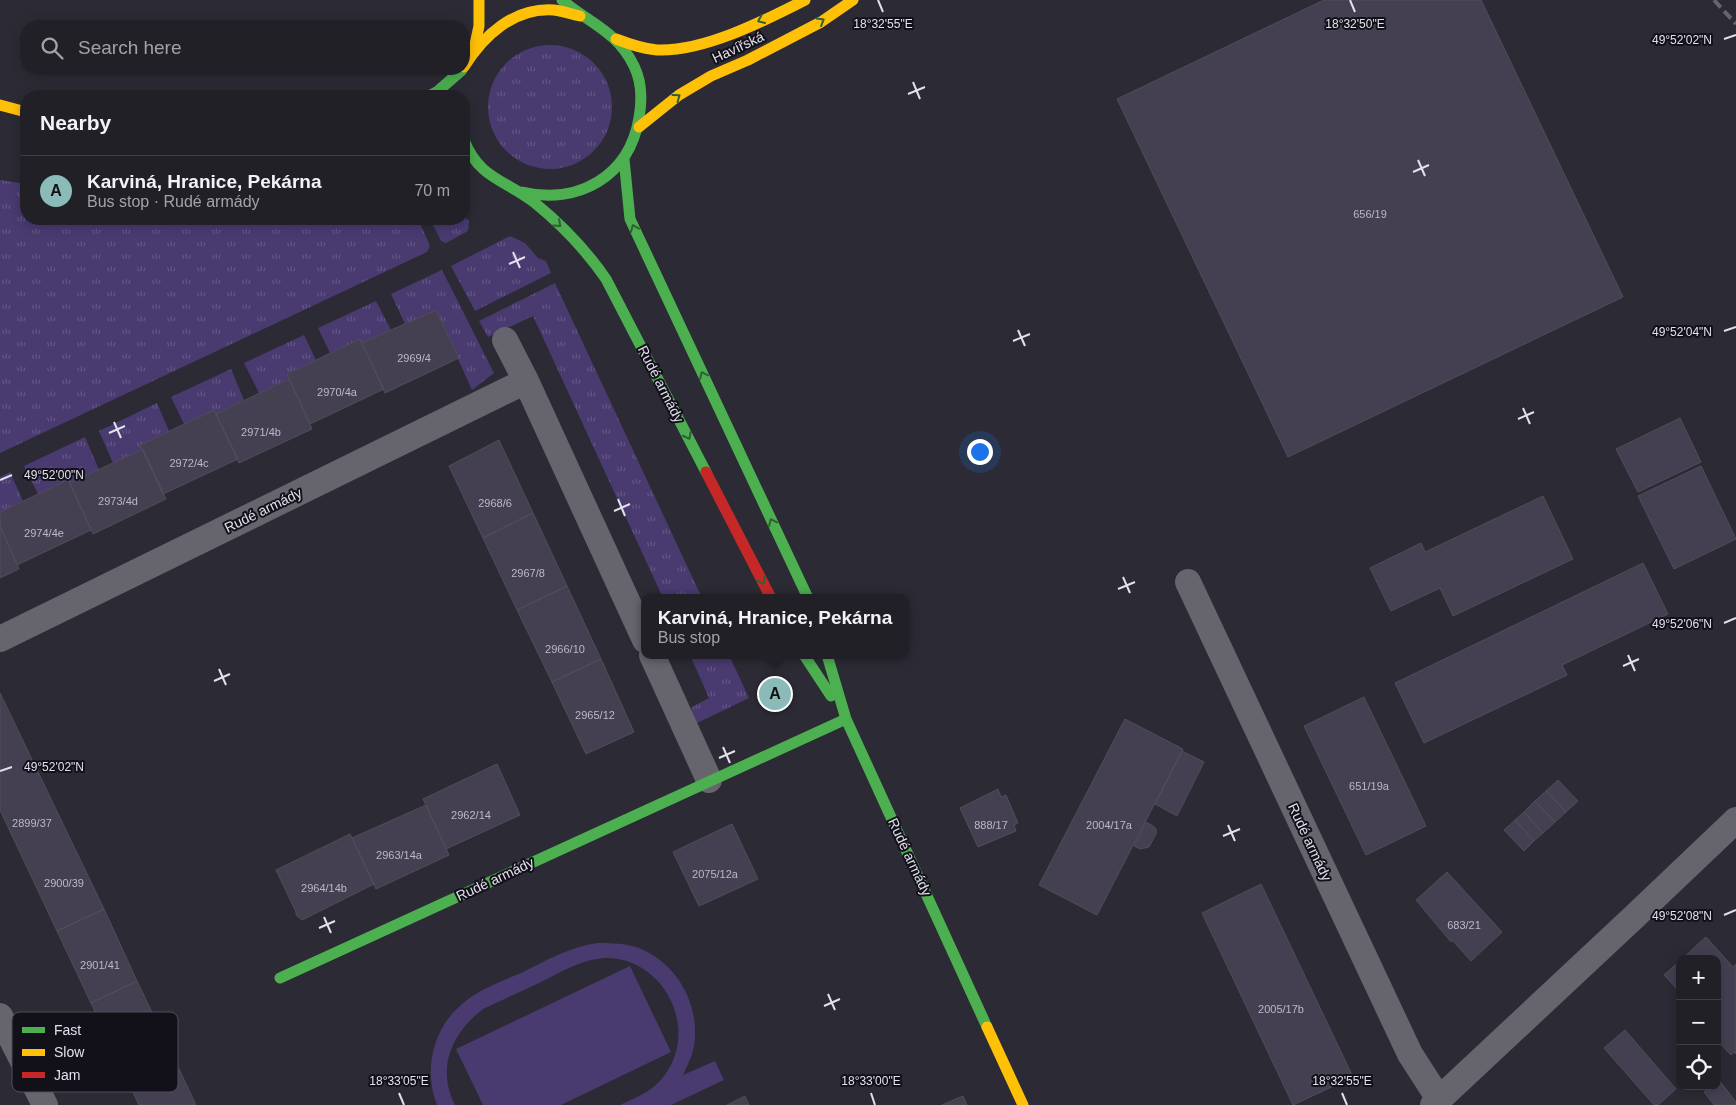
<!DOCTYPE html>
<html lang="en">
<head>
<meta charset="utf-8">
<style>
	body { margin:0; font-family:Helvetica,sans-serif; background:#29282f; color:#f1f3f6 }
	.controls { position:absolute; right:15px; bottom:15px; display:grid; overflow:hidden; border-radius:10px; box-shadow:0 2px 12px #0003 }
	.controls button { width:45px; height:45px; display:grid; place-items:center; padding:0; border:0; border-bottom:1px solid #3e3e44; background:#212027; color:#f1f3f6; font:25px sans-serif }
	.you { position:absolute; left:979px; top:451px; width:18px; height:18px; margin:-12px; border:4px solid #fff; border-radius:50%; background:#1a73e8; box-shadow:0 0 0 8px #1a73e833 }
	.badge { display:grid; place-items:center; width:32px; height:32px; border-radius:50%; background:#8bbbb9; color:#111; font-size:16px; font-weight:700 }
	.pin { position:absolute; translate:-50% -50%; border:2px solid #fff; box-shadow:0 1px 5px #0006 }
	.popup { position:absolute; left:641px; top:594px; width:268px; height:65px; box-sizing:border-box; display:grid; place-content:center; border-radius:10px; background:#212027; filter:drop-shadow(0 1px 4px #0005); font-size:16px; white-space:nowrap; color:#a2a3a7 }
	.popup b { font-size:19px; color:#f1f3f6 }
	.popup::after { content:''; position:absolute; left:50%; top:100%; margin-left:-10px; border:10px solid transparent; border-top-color:#212027 }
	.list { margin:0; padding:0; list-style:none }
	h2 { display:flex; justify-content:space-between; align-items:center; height:65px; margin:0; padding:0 20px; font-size:21px }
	h2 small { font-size:16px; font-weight:400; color:#a2a3a7 }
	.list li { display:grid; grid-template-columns:32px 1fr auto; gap:15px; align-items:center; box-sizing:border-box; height:70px; padding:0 20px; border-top:1px solid #3e3e44 }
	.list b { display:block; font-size:19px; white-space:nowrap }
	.list p { margin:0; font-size:16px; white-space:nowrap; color:#a2a3a7 }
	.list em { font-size:16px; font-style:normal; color:#a2a3a7 }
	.icon { flex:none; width:28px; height:28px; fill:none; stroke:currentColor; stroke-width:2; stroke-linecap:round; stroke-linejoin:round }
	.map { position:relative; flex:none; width:1736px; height:1105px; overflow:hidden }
	.search { position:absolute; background:#212027; box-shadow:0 2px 12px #0003; left:20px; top:20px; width:450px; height:55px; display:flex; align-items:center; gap:12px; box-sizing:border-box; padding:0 18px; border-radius:20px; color:#a2a3a7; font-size:19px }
	.panel { position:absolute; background:#212027; box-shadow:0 2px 12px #0003; left:20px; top:90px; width:450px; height:135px; border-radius:20px }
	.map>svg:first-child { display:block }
</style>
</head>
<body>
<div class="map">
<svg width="1736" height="1105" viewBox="0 0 1736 1105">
	<defs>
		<pattern id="grass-tufts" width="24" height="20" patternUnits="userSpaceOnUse" patternTransform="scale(1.25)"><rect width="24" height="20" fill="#493a70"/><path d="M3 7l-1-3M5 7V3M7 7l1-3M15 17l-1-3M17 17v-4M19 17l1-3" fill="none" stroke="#635685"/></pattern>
	</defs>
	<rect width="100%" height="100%" fill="#2c2a34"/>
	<path fill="url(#grass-tufts)" d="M488 107a62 62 0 1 1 124 0a62 62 0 1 1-124 0Z
		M0 180 26 184V219H418L430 246 427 252 0 453Z
		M464 217 469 221 468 231 446 243 441 241 430 219H464Z
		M510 236 525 243 538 258 546 261 551 273 475 311 451 266Z
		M442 270 494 373 472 390 436 310 405 324 391 294Z
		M555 283 702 598H663L533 316 488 337 479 321Z
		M376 301 391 330 362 343 360 339 330 353 318 328Z
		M304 335 316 360 287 374 289 379 259 393 244 363Z
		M231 369 244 400 216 414 214 411 184 424 171 397Z
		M157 403 169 431 143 449 113 463 99 431Z
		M85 437 99 470 70 483 68 480 38 494 24 466Z
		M10 472 23 501 0 512V477Z
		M690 655H729L749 698 695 724 691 711 692 707 709 698Z"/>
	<path fill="#493a70" d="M597 943C609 943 620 943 632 946 670 956 697 996 695 1036 695 1051 689 1062 683 1075L715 1061 724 1080 671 1105H620C637 1097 653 1091 664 1076 700 1029 664 957 605 958 582 959 561 972 541 982 522 991 502 1000 483 1009 452 1033 436 1068 455 1105H437C423 1070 433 1028 462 1004 479 989 502 981 523 972 547 960 570 947 597 943Z
		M630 966 671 1052 561 1105H483L456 1049Z"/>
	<path fill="#453f52" stroke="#504e57" d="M1324 0H1481L1623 297 1288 457 1117 99Z
		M436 310 459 358 385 393 362 343Z
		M360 339 384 389 310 424 287 374Z
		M289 379 312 429 239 463 216 414Z
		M214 410 238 459 163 494 140 445Z
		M1680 418 1701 462 1638 492 1616 449Z
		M499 440 533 513 483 538 449 466Z
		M143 449 166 499 93 534 70 483Z
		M1701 466 1736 539 1674 569 1638 496Z
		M68 480 91 530 17 565 0 526V512Z
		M1543 496 1573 559 1453 616 1440 588 1391 611 1370 568 1421 543 1425 552Z
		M533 513 567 586 517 610 483 538Z
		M0 526 19 569 0 578Z
		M1643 563 1668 614 1562 665 1567 675 1424 743 1395 683Z
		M567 586 601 659 552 682 517 610Z
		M601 659 634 732 586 754 552 682Z
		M0 693 104 909 57 931 0 810Z
		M1364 697 1426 826 1366 855 1304 726Z
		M1125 719 1183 749 1097 915 1039 885Z
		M1182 751 1204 762 1177 816 1155 804Z
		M497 764 520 815 446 849 423 799Z
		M1558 780 1578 801 1566 812 1546 791Z
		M998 789 1001 797 1006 795 1018 823 1014 825 1016 831 978 847 960 808Z
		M1546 791 1566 812 1555 822 1535 801Z
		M1535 801 1555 822 1543 833 1524 812Z
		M426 805 449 855 376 889 352 838Z
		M1524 812 1543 833 1534 841 1515 820Z
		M1515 820 1534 841 1524 851 1504 830Z
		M1146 822 1153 826 1156 829V834L1149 847 1140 849 1134 846Z
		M732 824 758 879 699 906 673 852Z
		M350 834 374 884 302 920 296 915V912L276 870Z
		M1447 872 1502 932 1471 961 1452 940 1451 942 1416 900Z
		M1261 884 1353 1077 1293 1105 1202 913Z
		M104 909 137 981 91 1003 57 931Z
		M1706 937 1733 967 1736 964V1054L1734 1052 1731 1055 1717 1040V959H1682Z
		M1680 961V992L1664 975Z
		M137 981 171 1052 125 1075 91 1003Z
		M1625 1030 1676 1089 1658 1105H1654L1604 1048Z
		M171 1052 196 1105H139L125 1075Z
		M1719 1080 1736 1102V1105H1714L1704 1092 1711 1086H1717Z
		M745 1096 749 1105H727Z
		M963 1096 967 1105H942Z"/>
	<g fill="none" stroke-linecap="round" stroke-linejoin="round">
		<path stroke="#66646c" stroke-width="26" d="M505 340 526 381 645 640
			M1188 582 1410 1054 1439 1099
			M0 639 526 381
			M652 655 709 780
			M0 1016 45 1105
			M1433 1105 1634 917 1736 820"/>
		<path stroke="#4caf50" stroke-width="11" d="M429 96 438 91 462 70
			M464 140C479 179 506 180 535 203 562 225 586 250 606 279L706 472
			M624 159 630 219 808 598
			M522 192C578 205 629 177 639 118 642 101 642 82 634 66 618 32 589 23 562 0
			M804 655 831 696
			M827 655 846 719 987 1027
			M280 978 846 719"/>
		<path stroke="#ffc107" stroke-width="11" d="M616 39C629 44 643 49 657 50 703 52 764 21 805 0
			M474 49 479 26V0
			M464 67C483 36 514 7 554 10 563 11 571 14 580 16
			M0 105 26 112
			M639 127 679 95 711 76 748 60 821 22 853 0
			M987 1027 1023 1105"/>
		<path stroke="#c62828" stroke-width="11" d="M706 472 771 598"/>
		<path stroke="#66646c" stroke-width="4" stroke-dasharray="10 5" stroke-linecap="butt" d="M1714 0 1736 24"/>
	</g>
	<defs><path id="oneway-chevron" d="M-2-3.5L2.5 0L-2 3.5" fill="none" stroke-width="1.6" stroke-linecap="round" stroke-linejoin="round" transform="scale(1.25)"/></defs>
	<g stroke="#2f6034">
		<use href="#oneway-chevron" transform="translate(761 20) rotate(157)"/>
		<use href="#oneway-chevron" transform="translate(821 21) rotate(-31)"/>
		<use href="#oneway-chevron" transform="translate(677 97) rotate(-36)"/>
		<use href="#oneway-chevron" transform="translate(558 224) rotate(42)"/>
		<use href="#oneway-chevron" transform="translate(634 228) rotate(-112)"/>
		<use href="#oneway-chevron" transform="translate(703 375) rotate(-115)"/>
		<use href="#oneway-chevron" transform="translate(688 436) rotate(63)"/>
		<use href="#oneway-chevron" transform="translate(772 522) rotate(-115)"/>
		<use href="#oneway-chevron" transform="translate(762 581) rotate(63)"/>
	</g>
	<path fill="none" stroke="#e2e0ec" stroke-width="2" d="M878 0 883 12M1350 0 1355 12M1724 39 1736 35M913 82 920 99M908 94 925 87M1418 160 1425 176M1413 172 1429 165M513 252 520 268M509 264 525 257M1018 330 1025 346M1724 331 1736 327M1013 341 1030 334M1523 408 1530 424M1518 419 1534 412M114 422 121 438M109 433 125 426M0 480 12 475M618 499 625 516M614 511 630 504M1123 577 1130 593M1118 589 1135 582M1724 623 1736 618M1628 655 1635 671M1623 666 1639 659M219 669 226 685M214 681 230 674M723 747 730 763M719 758 735 751M0 771 12 767M1228 825 1235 841M1223 836 1240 829M1724 915 1736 910M324 917 331 933M319 928 335 921M828 994 835 1010M824 1006 840 999M399 1093 404 1105M871 1093 875 1105M1342 1093 1347 1105"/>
	<g text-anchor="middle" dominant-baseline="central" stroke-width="4" stroke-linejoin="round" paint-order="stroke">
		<g font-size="11" fill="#bbb8c6">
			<text x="1370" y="214">656/19</text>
			<text x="414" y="358">2969/4</text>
			<text x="337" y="392">2970/4a</text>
			<text x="261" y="432">2971/4b</text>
			<text x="189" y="463">2972/4c</text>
			<text x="118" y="501">2973/4d</text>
			<text x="495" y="503">2968/6</text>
			<text x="44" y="533">2974/4e</text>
			<text x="528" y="573">2967/8</text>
			<text x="565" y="649">2966/10</text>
			<text x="595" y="715">2965/12</text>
			<text x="1369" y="786">651/19a</text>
			<text x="471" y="815">2962/14</text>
			<text x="32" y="823">2899/37</text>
			<text x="991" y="825">888/17</text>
			<text x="1109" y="825">2004/17a</text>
			<text x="399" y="855">2963/14a</text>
			<text x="715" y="874">2075/12a</text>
			<text x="64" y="883">2900/39</text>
			<text x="324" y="888">2964/14b</text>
			<text x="1464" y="925">683/21</text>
			<text x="100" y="965">2901/41</text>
			<text x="1281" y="1009">2005/17b</text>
		</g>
		<g font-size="14" fill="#e2e0ec" stroke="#121019">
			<text transform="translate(738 47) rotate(-25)">Havířská</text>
			<text transform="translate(661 384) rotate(63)">Rudé armády</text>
			<text transform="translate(263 510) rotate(-26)">Rudé armády</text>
			<text transform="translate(1310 842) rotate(65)">Rudé armády</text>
			<text transform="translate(910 857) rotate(65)">Rudé armády</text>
			<text transform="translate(495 879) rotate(-25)">Rudé armády</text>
		</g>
	</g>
	<rect x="12" y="1012" width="166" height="80" rx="8" fill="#121019" stroke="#504e58" stroke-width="1"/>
	<rect x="22" y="1027" width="23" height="6" fill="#4caf50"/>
	<rect x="22" y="1049" width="23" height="7" fill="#ffc107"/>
	<rect x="22" y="1072" width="23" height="6" fill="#c62828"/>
	<g font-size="14" fill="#e2e0ec">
		<text x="54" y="1035">Fast</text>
		<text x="54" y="1057">Slow</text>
		<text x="54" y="1080">Jam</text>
	</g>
	<g font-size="12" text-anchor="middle" fill="#e2e0ec" stroke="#121019" stroke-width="4" stroke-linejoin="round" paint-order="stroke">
		<text x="883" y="28">18°32'55"E</text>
		<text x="1355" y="28">18°32'50"E</text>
		<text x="1682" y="44">49°52'02"N</text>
		<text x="1682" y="336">49°52'04"N</text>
		<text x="54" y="479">49°52'00"N</text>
		<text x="1682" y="628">49°52'06"N</text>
		<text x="54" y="771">49°52'02"N</text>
		<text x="1682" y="920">49°52'08"N</text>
		<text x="399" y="1085">18°33'05"E</text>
		<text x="871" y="1085">18°33'00"E</text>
		<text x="1342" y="1085">18°32'55"E</text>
	</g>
</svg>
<div class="controls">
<button>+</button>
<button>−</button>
<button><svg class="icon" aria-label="locate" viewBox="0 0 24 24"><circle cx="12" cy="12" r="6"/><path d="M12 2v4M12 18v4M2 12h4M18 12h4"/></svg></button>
</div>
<div class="you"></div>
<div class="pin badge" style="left:775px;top:694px">A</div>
<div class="popup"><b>Karviná, Hranice, Pekárna</b>Bus stop</div>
<div class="search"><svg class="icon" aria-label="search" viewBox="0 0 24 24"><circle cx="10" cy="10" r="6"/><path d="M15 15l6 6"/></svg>Search here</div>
<section class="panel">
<h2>Nearby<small></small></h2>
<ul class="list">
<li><span class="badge">A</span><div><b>Karviná, Hranice, Pekárna</b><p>Bus stop · Rudé armády</p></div><em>70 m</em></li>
</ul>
</section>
</div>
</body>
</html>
